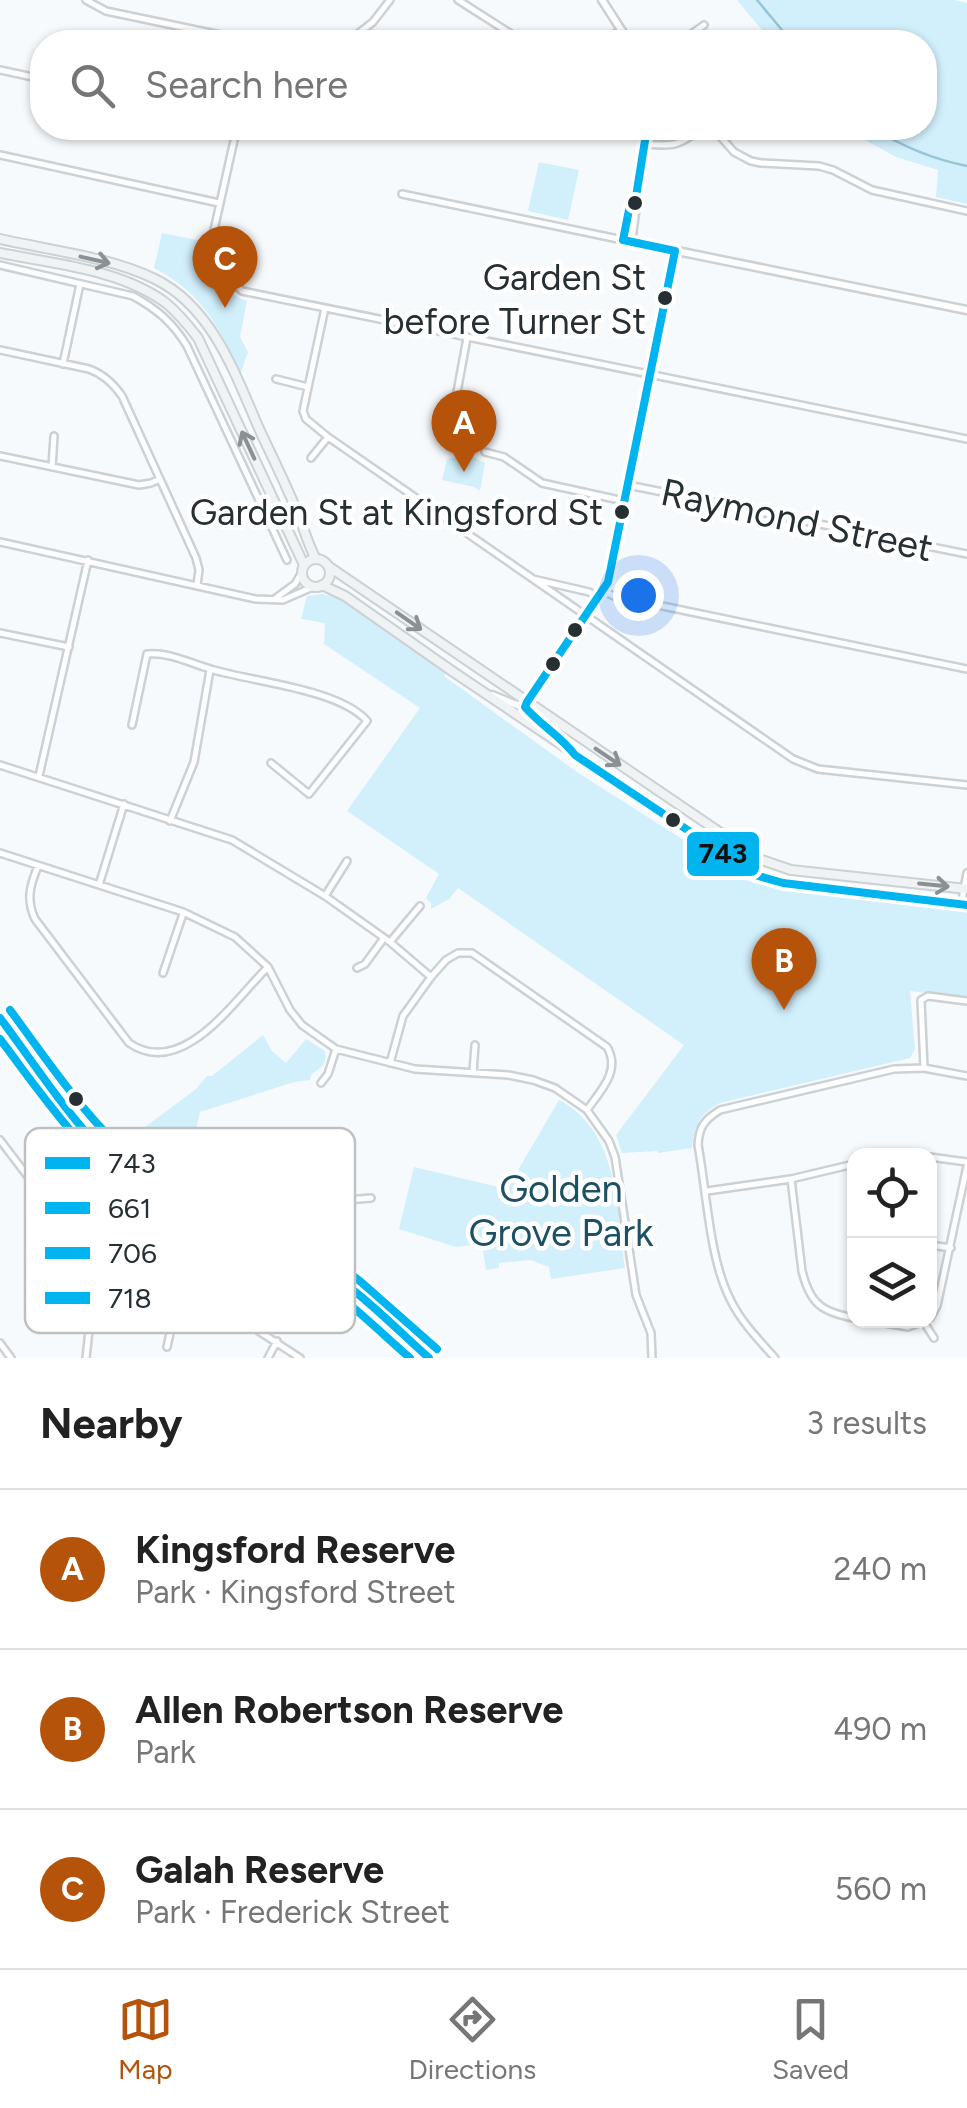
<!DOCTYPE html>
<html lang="en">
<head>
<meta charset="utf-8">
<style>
	body { margin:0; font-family:Figtree,sans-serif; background:#f6f6f6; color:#222 }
	.controls { position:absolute; right:30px; bottom:30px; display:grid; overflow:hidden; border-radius:20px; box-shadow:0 2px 8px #0004 }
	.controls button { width:90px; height:90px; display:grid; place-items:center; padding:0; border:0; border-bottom:2px solid #e0e0e0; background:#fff; color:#222; font:50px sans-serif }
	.you { position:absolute; left:638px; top:595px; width:35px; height:35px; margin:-25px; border:8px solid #fff; border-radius:50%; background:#1a73e8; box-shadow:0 0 0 15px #1a73e833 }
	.badge { display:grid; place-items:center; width:65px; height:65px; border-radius:50%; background:#b45309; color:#fff; font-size:32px; font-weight:700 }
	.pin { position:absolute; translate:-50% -82px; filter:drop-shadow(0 2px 5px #0008) }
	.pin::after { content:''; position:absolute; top:52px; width:35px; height:30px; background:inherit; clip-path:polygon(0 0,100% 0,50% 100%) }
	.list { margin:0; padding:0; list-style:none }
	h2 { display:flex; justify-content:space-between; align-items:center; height:130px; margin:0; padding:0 40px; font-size:42px }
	h2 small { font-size:32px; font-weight:400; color:#767676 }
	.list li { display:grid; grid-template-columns:65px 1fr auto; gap:30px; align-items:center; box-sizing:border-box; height:160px; padding:0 40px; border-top:2px solid #e0e0e0 }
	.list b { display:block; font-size:38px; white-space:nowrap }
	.list p { margin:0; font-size:32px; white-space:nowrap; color:#767676 }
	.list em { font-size:32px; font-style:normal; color:#767676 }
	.icon { flex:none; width:55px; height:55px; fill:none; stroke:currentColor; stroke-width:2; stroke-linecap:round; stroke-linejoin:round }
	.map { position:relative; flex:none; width:967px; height:1358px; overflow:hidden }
	.search { position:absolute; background:#fff; box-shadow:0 2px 8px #0004; left:30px; right:30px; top:30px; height:110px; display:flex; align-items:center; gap:25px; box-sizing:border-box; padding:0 35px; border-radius:40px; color:#767676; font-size:38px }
	.sheet { height:610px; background:#fff }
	nav { display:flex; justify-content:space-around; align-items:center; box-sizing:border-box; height:140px; border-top:2px solid #e0e0e0; background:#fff; font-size:28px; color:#767676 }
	nav a { display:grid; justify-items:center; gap:5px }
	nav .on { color:#b45309 }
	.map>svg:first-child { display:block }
</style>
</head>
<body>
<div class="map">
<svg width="967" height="1358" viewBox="0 0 967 1358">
	<rect width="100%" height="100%" fill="#f7fafc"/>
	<path fill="#d2effc" d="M737 0H955L967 3V204L936 197 938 170 896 157 843 128H924V42H772Z
		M539 162 579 170 568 220 528 211Z
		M162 233 202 241C202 268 221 292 247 301L240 337 248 352 240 375C220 327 202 293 154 268Z
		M473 453 474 457 485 463 480 491 474 487 442 480 447 459Z
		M322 594 338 597 446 673 444 676 577 772 748 881 784 891 967 912V998L910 991 915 1049 910 1058 720 1103C700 1113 694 1126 692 1148L658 1153 657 1151 622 1153 616 1135 684 1045 458 888 449 899 431 909V903L426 898 439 874 347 811 420 708 324 644 325 623 301 619 307 596Z
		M263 1035 272 1051 286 1063 306 1039 325 1051C328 1065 320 1067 311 1075L310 1080 294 1082 200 1112 182 1192 137 1165 117 1148 196 1089 207 1076H212Z
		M559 1100C619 1131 617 1209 625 1268L551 1279 549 1267 531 1260 499 1263V1268L486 1270 482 1244 456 1247 399 1229 414 1167 507 1189Z"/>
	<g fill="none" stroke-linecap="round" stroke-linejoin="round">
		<path stroke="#96c4d8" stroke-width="2.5" d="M757 0 792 42
			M873 128C903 147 932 159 967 166"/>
		<g stroke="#cbd1d4" stroke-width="10">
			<path id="minor" d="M86 0 106 11 254 42
				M458 0 524 42
				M347 42 373 22 390 0
				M600 42 622 30
				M680 42 704 25
				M0 70 42 79
				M235 128V136L210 248 213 261 242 291 967 439
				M713 128 734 152 751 161 761 163 819 166 833 170 872 190 967 211
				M646 144C674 147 680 145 702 128
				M0 155 219 203
				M402 194 623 240
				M0 265 133 296C157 309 173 323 187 346L287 560
				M325 308 303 411 306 419 328 437 793 759 818 769 967 785
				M0 350 89 369C103 374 113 383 122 396L196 558 199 570 197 585
				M63 364 80 284
				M276 379 308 387
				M449 412 455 403 467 338
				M485 452 504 457 542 483 624 501
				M0 456 139 485 151 483 160 479
				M311 458 328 437
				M52 467 54 436
				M628 485 967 554
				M0 542 256 599 283 600 315 586
				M533 579 589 592 599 597
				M603 591 614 596 967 669
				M276 598 295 584 302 572
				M0 633 69 647
				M528 701 608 582 675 251
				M132 725 147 654C171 652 191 664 214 670 254 682 339 689 367 721L309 794 271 763
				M0 765 232 840 325 896 390 942 431 977
				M39 776 88 560
				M170 821 194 762 210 670
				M0 853 183 912 235 937 268 967 290 1010 302 1025 336 1049 415 1069 508 1075 533 1080 555 1088 587 1110 609 1141 615 1157 636 1295 651 1333 652 1358
				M38 866C30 885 26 900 35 919L129 1043C183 1080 235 999 268 967
				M99 885 124 804
				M325 896 347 861
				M961 905 967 873
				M390 942 420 906
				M357 968 365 964 384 938
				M163 973 183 914
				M390 1063 403 1016 431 977 446 960 458 953H472L607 1047C621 1071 601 1090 587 1110
				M924 1068 921 1000 928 996 967 1001
				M473 1072 475 1045
				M321 1083 328 1074 336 1049
				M235 1138 261 1144 292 1166 336 1189 347 1200 345 1214 315 1263
				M0 1140 74 1237 110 1263 129 1274 251 1326 300 1358
				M891 1156H922
				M930 1157 967 1162
				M791 1179 802 1271C810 1304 822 1312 854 1318
				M707 1191 791 1179 854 1164
				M347 1200 371 1198
				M49 1203 112 1159
				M930 1245 951 1248
				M930 1318 937 1306 967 1166
				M867 1320 908 1327 927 1320
				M925 1324 934 1338
				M0 1343 11 1358
				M167 1347 170 1333 187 1297
				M86 1358 93 1294 98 1282 110 1263
				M268 1358 277 1341
				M775 1358C759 1340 742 1323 731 1301 709 1259 707 1193 698 1145 699 1127 704 1120 720 1110L894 1069 924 1068 967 1076"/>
		</g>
		<g stroke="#cbd1d4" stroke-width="11">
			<path id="tertiary" d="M602 0 629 42
				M635 203 629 210 623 240 967 310
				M631 242 647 128
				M492 695 514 704 523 706 527 702 525 707 530 714 572 750
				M0 1018 87 1133 118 1164 153 1190 176 1202 294 1252 315 1263 353 1291 429 1358"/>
		</g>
		<g stroke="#cbd1d4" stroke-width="12">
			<path id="secondary" d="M0 239C49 250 110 257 155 279 214 308 236 377 261 433 274 461 288 488 299 517 305 531 308 545 316 559
				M0 253C54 264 120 269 166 303 178 313 188 325 198 338L304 565
				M302 573a14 14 0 1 1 28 0a14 14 0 1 1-28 0Z
				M328 566 759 859 791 870 967 889
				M322 585 345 596 452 671 755 875 783 883 967 905"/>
		</g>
		<use href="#minor" stroke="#fefeff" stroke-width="5"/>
		<use href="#tertiary" stroke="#fefeff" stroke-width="6"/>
		<use href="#secondary" stroke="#eff3f4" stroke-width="8"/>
		<g stroke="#fff" stroke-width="15">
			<path id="bus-1" d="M647 128 635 203 629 210 623 240 675 251
				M527 702 525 707C540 725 561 736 575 755L755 875 783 883 967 905
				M527 702 608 582 675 251"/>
		</g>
		<g stroke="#fff" stroke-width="15">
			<path id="bus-2" d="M0 1018C35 1064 76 1130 120 1166 177 1212 249 1226 311 1261 355 1286 392 1325 429 1358"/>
		</g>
		<g stroke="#fff" stroke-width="15">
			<path id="bus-3" d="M0 1039C43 1096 83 1156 143 1198 184 1227 244 1242 290 1264 335 1286 372 1325 410 1358"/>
		</g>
		<g stroke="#fff" stroke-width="15">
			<path id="bus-4" d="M10 1010C60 1077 105 1151 181 1191L322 1252 361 1282 437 1349"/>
		</g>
		<use href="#bus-1" stroke="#00b5ef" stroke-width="8"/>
		<use href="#bus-2" stroke="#00b5ef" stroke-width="8"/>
		<use href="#bus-3" stroke="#00b5ef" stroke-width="8"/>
		<use href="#bus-4" stroke="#00b5ef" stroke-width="8"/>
	</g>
	<defs><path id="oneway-shaft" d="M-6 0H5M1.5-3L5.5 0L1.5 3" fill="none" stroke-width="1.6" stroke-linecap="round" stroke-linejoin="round" transform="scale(2.5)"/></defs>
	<g stroke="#8a9194">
		<use href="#oneway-shaft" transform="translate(95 260) rotate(13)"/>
		<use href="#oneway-shaft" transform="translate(248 445) rotate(-115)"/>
		<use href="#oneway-shaft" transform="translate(409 621) rotate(35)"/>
		<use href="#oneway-shaft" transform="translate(608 757) rotate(34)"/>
		<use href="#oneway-shaft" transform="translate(934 885) rotate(6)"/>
	</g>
	<g fill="#262f33" stroke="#fff" stroke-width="4">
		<circle cx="635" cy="203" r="9"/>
		<circle cx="665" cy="298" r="9"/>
		<circle cx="622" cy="512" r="9"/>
		<circle cx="575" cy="630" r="9"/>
		<circle cx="553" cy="664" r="9"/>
		<circle cx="673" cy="820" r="9"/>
		<circle cx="76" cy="1099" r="9"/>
	</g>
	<g text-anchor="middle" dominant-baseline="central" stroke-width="9" stroke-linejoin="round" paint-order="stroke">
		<g font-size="36" fill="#262f33" stroke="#fff" text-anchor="end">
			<text x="646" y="277">Garden St<tspan x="646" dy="44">before Turner St</tspan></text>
			<text x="603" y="512">Garden St at Kingsford St</text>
		</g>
		<g font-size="38" fill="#262f33" stroke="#fff">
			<text transform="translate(797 520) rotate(12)">Raymond Street</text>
		</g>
		<g font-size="38" fill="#1c5165" stroke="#fff">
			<text x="561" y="1189">Golden<tspan x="561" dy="44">Grove Park</tspan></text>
		</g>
	</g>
	<rect x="25" y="1128" width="330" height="205" rx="15" fill="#fff" stroke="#bec1c2" stroke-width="2.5"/>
	<rect x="45" y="1157" width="45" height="12" fill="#00b5ef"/>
	<rect x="45" y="1202" width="45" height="12" fill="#00b5ef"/>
	<rect x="45" y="1247" width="45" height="12" fill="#00b5ef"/>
	<rect x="45" y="1292" width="45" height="12" fill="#00b5ef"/>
	<g font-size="28" fill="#262f33">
		<text x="108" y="1173">743</text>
		<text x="108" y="1218">661</text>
		<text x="108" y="1263">706</text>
		<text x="108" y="1308">718</text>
	</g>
	<rect stroke="#fff" stroke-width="4" x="685" y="830" width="76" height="48" rx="10" fill="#00b5ef"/>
	<g font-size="28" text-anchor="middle" font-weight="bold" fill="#111">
		<text x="723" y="863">743</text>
	</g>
</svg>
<div class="controls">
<button><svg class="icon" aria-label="locate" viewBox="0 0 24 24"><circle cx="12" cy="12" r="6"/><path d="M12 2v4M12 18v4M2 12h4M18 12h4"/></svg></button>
<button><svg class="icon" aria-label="layers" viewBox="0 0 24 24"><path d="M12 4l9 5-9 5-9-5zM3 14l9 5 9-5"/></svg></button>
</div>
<div class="you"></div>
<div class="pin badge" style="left:464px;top:472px">A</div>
<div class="pin badge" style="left:784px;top:1010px">B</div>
<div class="pin badge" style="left:225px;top:308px">C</div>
<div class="search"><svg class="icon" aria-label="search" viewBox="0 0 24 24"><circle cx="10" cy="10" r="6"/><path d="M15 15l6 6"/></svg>Search here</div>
</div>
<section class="sheet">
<h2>Nearby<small>3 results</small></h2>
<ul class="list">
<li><span class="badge">A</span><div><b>Kingsford Reserve</b><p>Park · Kingsford Street</p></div><em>240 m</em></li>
<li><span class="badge">B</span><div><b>Allen Robertson Reserve</b><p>Park</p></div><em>490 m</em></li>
<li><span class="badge">C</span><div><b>Galah Reserve</b><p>Park · Frederick Street</p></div><em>560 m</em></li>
</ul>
</section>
<nav>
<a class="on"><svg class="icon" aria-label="map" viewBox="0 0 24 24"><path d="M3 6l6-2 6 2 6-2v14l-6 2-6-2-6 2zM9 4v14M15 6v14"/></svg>Map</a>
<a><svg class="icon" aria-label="directions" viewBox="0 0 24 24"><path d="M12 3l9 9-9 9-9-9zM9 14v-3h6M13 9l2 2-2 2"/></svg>Directions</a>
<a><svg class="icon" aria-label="saved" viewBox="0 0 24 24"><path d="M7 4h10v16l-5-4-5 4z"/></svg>Saved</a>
</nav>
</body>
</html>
